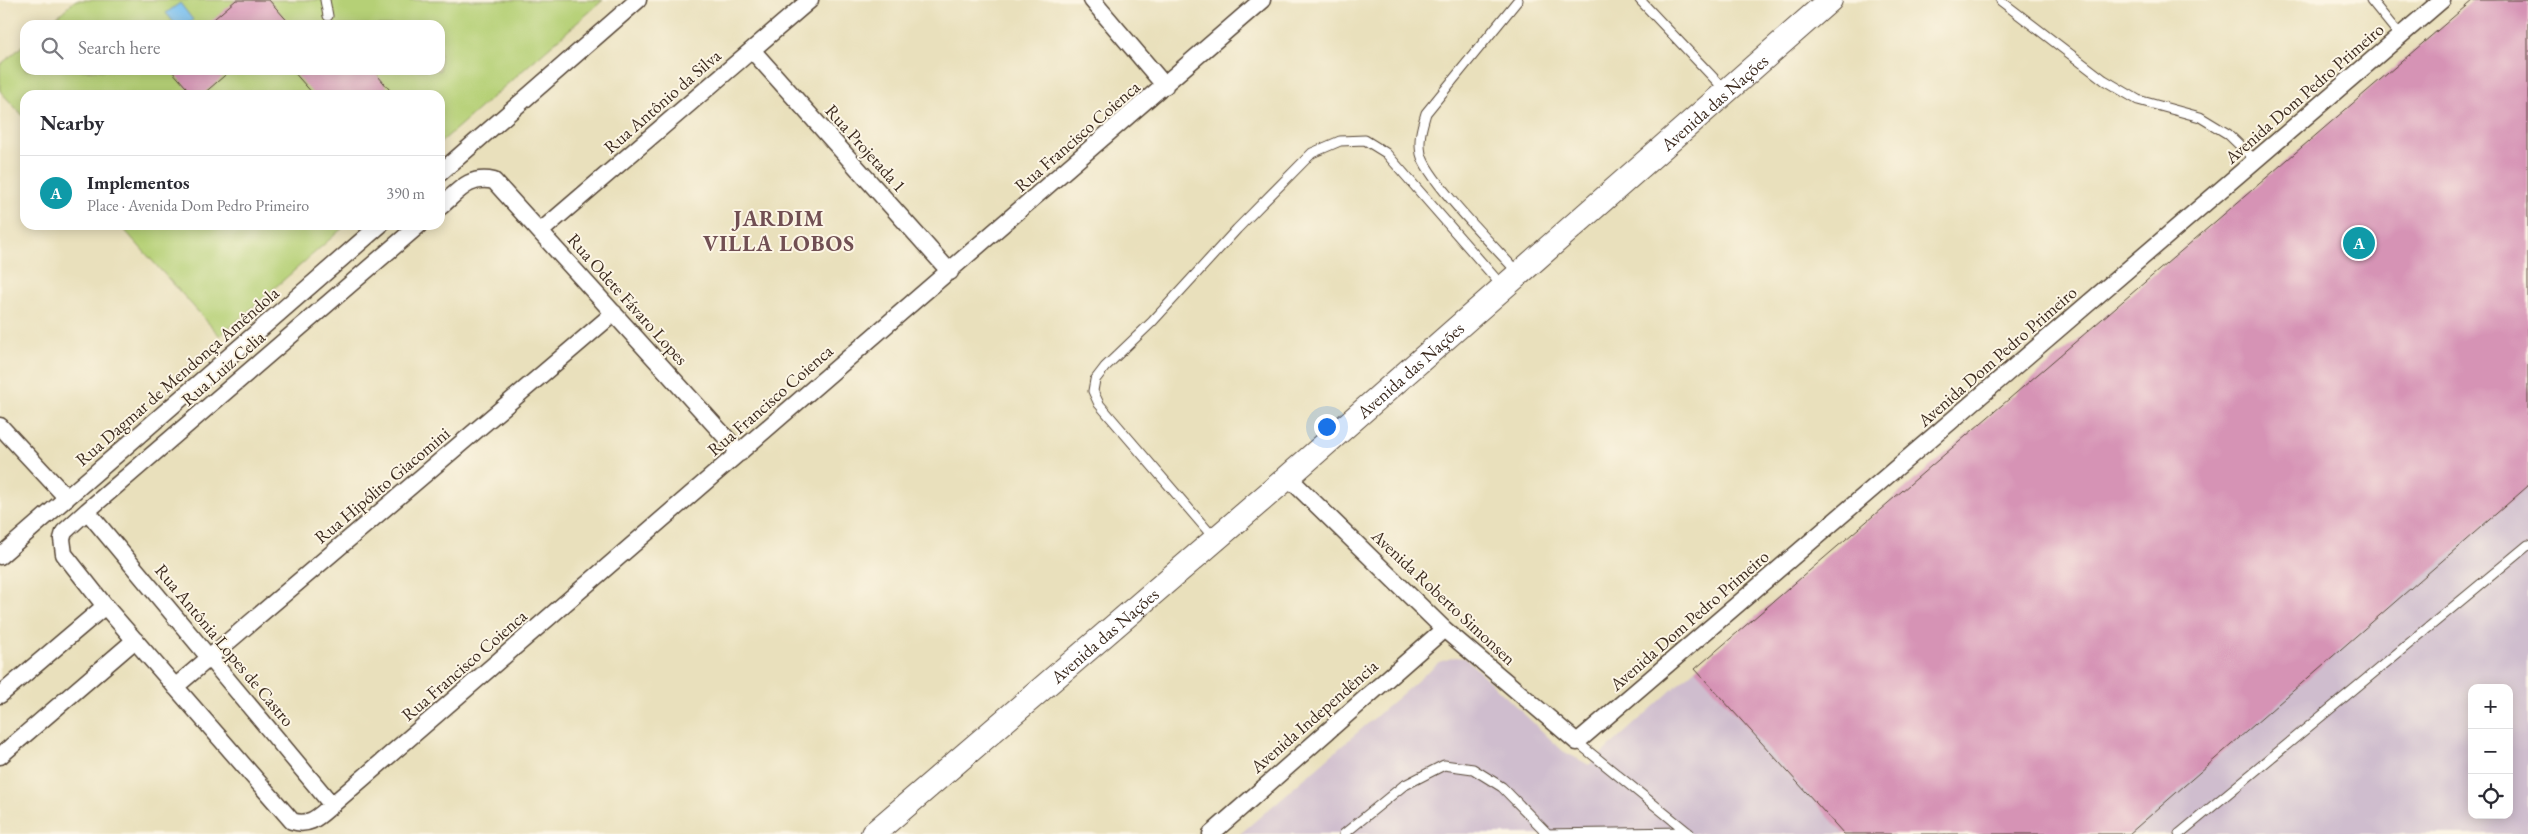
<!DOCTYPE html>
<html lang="en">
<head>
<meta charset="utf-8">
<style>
	body { margin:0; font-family:"EB Garamond",serif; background:#f7f7f7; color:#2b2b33 }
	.controls { position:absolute; right:15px; bottom:15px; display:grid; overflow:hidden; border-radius:10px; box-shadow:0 2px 12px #0003 }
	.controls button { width:45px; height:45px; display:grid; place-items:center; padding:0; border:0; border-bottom:1px solid #e1e1e2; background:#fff; color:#2b2b33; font:25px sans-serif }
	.you { position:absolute; left:1326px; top:426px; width:18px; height:18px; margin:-12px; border:4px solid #fff; border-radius:50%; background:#1a73e8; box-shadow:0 0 0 8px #1a73e833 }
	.badge { display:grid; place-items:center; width:32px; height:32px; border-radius:50%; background:#1f6fb2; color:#fff; font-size:16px; font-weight:700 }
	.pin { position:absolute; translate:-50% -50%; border:2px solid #fff; box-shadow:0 1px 5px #0006 }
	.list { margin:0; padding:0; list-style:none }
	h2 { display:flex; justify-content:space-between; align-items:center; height:65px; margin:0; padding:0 20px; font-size:21px }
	h2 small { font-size:16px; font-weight:400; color:#7c7c81 }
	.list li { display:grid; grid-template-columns:32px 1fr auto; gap:15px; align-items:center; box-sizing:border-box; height:75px; padding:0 20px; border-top:1px solid #e1e1e2 }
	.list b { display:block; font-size:19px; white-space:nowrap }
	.list p { margin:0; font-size:16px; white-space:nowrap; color:#7c7c81 }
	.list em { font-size:16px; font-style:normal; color:#7c7c81 }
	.icon { flex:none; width:28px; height:28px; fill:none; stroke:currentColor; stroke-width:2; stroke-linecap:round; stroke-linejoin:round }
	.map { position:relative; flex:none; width:2528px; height:834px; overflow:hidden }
	.search { position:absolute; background:#fff; box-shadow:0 2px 12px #0003; left:20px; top:20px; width:425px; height:55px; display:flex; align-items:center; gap:12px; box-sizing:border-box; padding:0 18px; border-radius:15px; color:#7c7c81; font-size:19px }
	.panel { position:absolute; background:#fff; box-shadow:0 2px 12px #0003; left:20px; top:90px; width:425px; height:140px; border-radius:15px }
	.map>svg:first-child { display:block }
</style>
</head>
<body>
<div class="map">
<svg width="2528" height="834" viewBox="0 0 2528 834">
	<rect width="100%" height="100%" fill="#fcf5e5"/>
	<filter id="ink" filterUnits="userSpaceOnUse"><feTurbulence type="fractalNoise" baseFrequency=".02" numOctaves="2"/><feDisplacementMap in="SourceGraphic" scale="10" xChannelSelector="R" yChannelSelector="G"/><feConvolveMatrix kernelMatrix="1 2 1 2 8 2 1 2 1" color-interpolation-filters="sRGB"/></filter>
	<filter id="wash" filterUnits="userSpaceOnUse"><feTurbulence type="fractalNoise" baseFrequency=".0096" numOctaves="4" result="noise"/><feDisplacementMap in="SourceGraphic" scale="20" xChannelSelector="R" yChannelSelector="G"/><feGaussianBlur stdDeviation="1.12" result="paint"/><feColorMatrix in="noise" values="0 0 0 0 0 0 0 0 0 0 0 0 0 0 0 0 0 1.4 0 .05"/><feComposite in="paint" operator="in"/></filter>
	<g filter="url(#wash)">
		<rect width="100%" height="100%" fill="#e9e0bc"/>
		<path fill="#cfbdce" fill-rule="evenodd" d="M2473 0H2528V834H1240L1439 662 1455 657 1465 658 1563 751 1589 765 1695 669ZM2472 688H2509V815H2472Z"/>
		<path fill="#b5d076" stroke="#787d4a" d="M76 0H603L440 143V95H25V118L0 91V65L25 44V70H440V25H47Z
			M120 225H346L220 336Z"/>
		<path fill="#78c0f0" stroke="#5a7587" d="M180 3 193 20 187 25H176L166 13Z"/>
		<g id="blocks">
			<path fill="#d693b5" d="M236 0H269L291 25H207Z
				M2473 0H2528V486L2129 834H1844L1695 669Z
				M171 70H231L202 95H193Z
				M292 70H373L394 95H314Z"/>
		</g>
	</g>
	<g filter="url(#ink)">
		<use href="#blocks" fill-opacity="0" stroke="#554536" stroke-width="1"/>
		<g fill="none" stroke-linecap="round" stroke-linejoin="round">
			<g stroke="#554536" stroke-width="11">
				<path id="lane" d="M325 0 328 16
					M1518 0 1426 113C1422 127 1418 139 1421 154 1427 180 1498 250 1518 273
					M1640 0 1726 91
					M2371 0 2401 37
					M2001 1 2104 80 2138 100 2200 117 2228 134 2256 161
					M1214 538 1099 404 1093 391 1095 380 1105 367 1152 322 1237 229 1312 153 1340 141 1365 140 1386 153 1503 287
					M1577 742 1690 834
					M1344 834 1403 786 1444 765 1473 769 1502 787 1546 832
					M1543 834 1688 832
					M2179 834 2528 545"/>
			</g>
			<g stroke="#554536" stroke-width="19">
				<path id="street" d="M1092 0 1165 86
					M752 50 950 272
					M440 173 638 0
					M440 207C458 192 468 175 494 181L740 453
					M419 225 87 511 64 532 62 539 64 554 105 606 292 821C310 827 319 816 332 805L1262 0
					M541 231 810 0
					M0 426 67 498
					M1288 477 1444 629 1577 742 2442 0
					M87 511 332 805
					M0 556 380 225
					M175 687 614 313
					M0 695 105 606
					M0 756 135 640
					M1211 834 1444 629"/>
			</g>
			<g stroke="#554536" stroke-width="26">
				<g id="secondary">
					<path id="s1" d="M873 834 1288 477 1830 0"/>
				</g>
			</g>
			<use href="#lane" stroke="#fff" stroke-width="9"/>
			<use href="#street" stroke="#fff" stroke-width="16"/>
			<use href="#secondary" stroke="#fff" stroke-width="24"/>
		</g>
	</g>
	<g text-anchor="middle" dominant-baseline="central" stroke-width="4" stroke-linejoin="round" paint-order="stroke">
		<g font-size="18" fill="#3b2a1e" stroke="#fcf5e5">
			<text transform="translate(2304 93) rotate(-41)">Avenida Dom Pedro Primeiro</text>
			<text transform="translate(662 101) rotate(-41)">Rua Antônio da Silva</text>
			<text stroke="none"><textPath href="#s1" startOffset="1115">Avenida das Nações</textPath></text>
			<text transform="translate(1077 136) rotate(-41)">Rua Francisco Coienca</text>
			<text transform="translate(866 148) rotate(48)">Rua Projetada 1</text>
			<text transform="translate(628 299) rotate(48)">Rua Odete Fávaro Lopes</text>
			<text transform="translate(1997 356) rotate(-41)">Avenida Dom Pedro Primeiro</text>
			<text transform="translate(223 368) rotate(-41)">Rua Luiz Celia</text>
			<text stroke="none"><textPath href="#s1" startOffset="710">Avenida das Nações</textPath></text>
			<text transform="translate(177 376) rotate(-41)">Rua Dagmar de Mendonça Amêndola</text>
			<text transform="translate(770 400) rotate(-41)">Rua Francisco Coienca</text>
			<text transform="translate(382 485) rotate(-40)">Rua Hipólito Giacomini</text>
			<text transform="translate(1444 597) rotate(43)">Avenida Roberto Simonsen</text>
			<text transform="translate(1689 620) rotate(-41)">Avenida Dom Pedro Primeiro</text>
			<text stroke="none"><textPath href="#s1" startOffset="305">Avenida das Nações</textPath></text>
			<text transform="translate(225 645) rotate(50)">Rua Antônia Lopes de Castro</text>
			<text transform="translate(464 665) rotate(-41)">Rua Francisco Coienca</text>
			<text transform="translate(1314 716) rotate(-41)">Avenida Independência</text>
		</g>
		<g font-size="22" font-weight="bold" letter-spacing="1" fill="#714f53" stroke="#fcf5e5">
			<text x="779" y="218">JARDIM<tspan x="779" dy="25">VILLA LOBOS</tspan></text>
		</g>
	</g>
</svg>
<div class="controls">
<button>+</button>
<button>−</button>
<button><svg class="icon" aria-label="locate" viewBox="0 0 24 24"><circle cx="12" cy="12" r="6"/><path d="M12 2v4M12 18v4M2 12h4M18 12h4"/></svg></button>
</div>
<div class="you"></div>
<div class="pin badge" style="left:2359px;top:243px;background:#0f9aa8">A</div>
<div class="search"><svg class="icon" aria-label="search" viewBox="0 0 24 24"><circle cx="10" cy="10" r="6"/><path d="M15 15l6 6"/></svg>Search here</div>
<section class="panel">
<h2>Nearby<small></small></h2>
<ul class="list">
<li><span class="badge" style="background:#0f9aa8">A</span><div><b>Implementos</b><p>Place · Avenida Dom Pedro Primeiro</p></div><em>390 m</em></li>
</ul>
</section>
</div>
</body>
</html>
